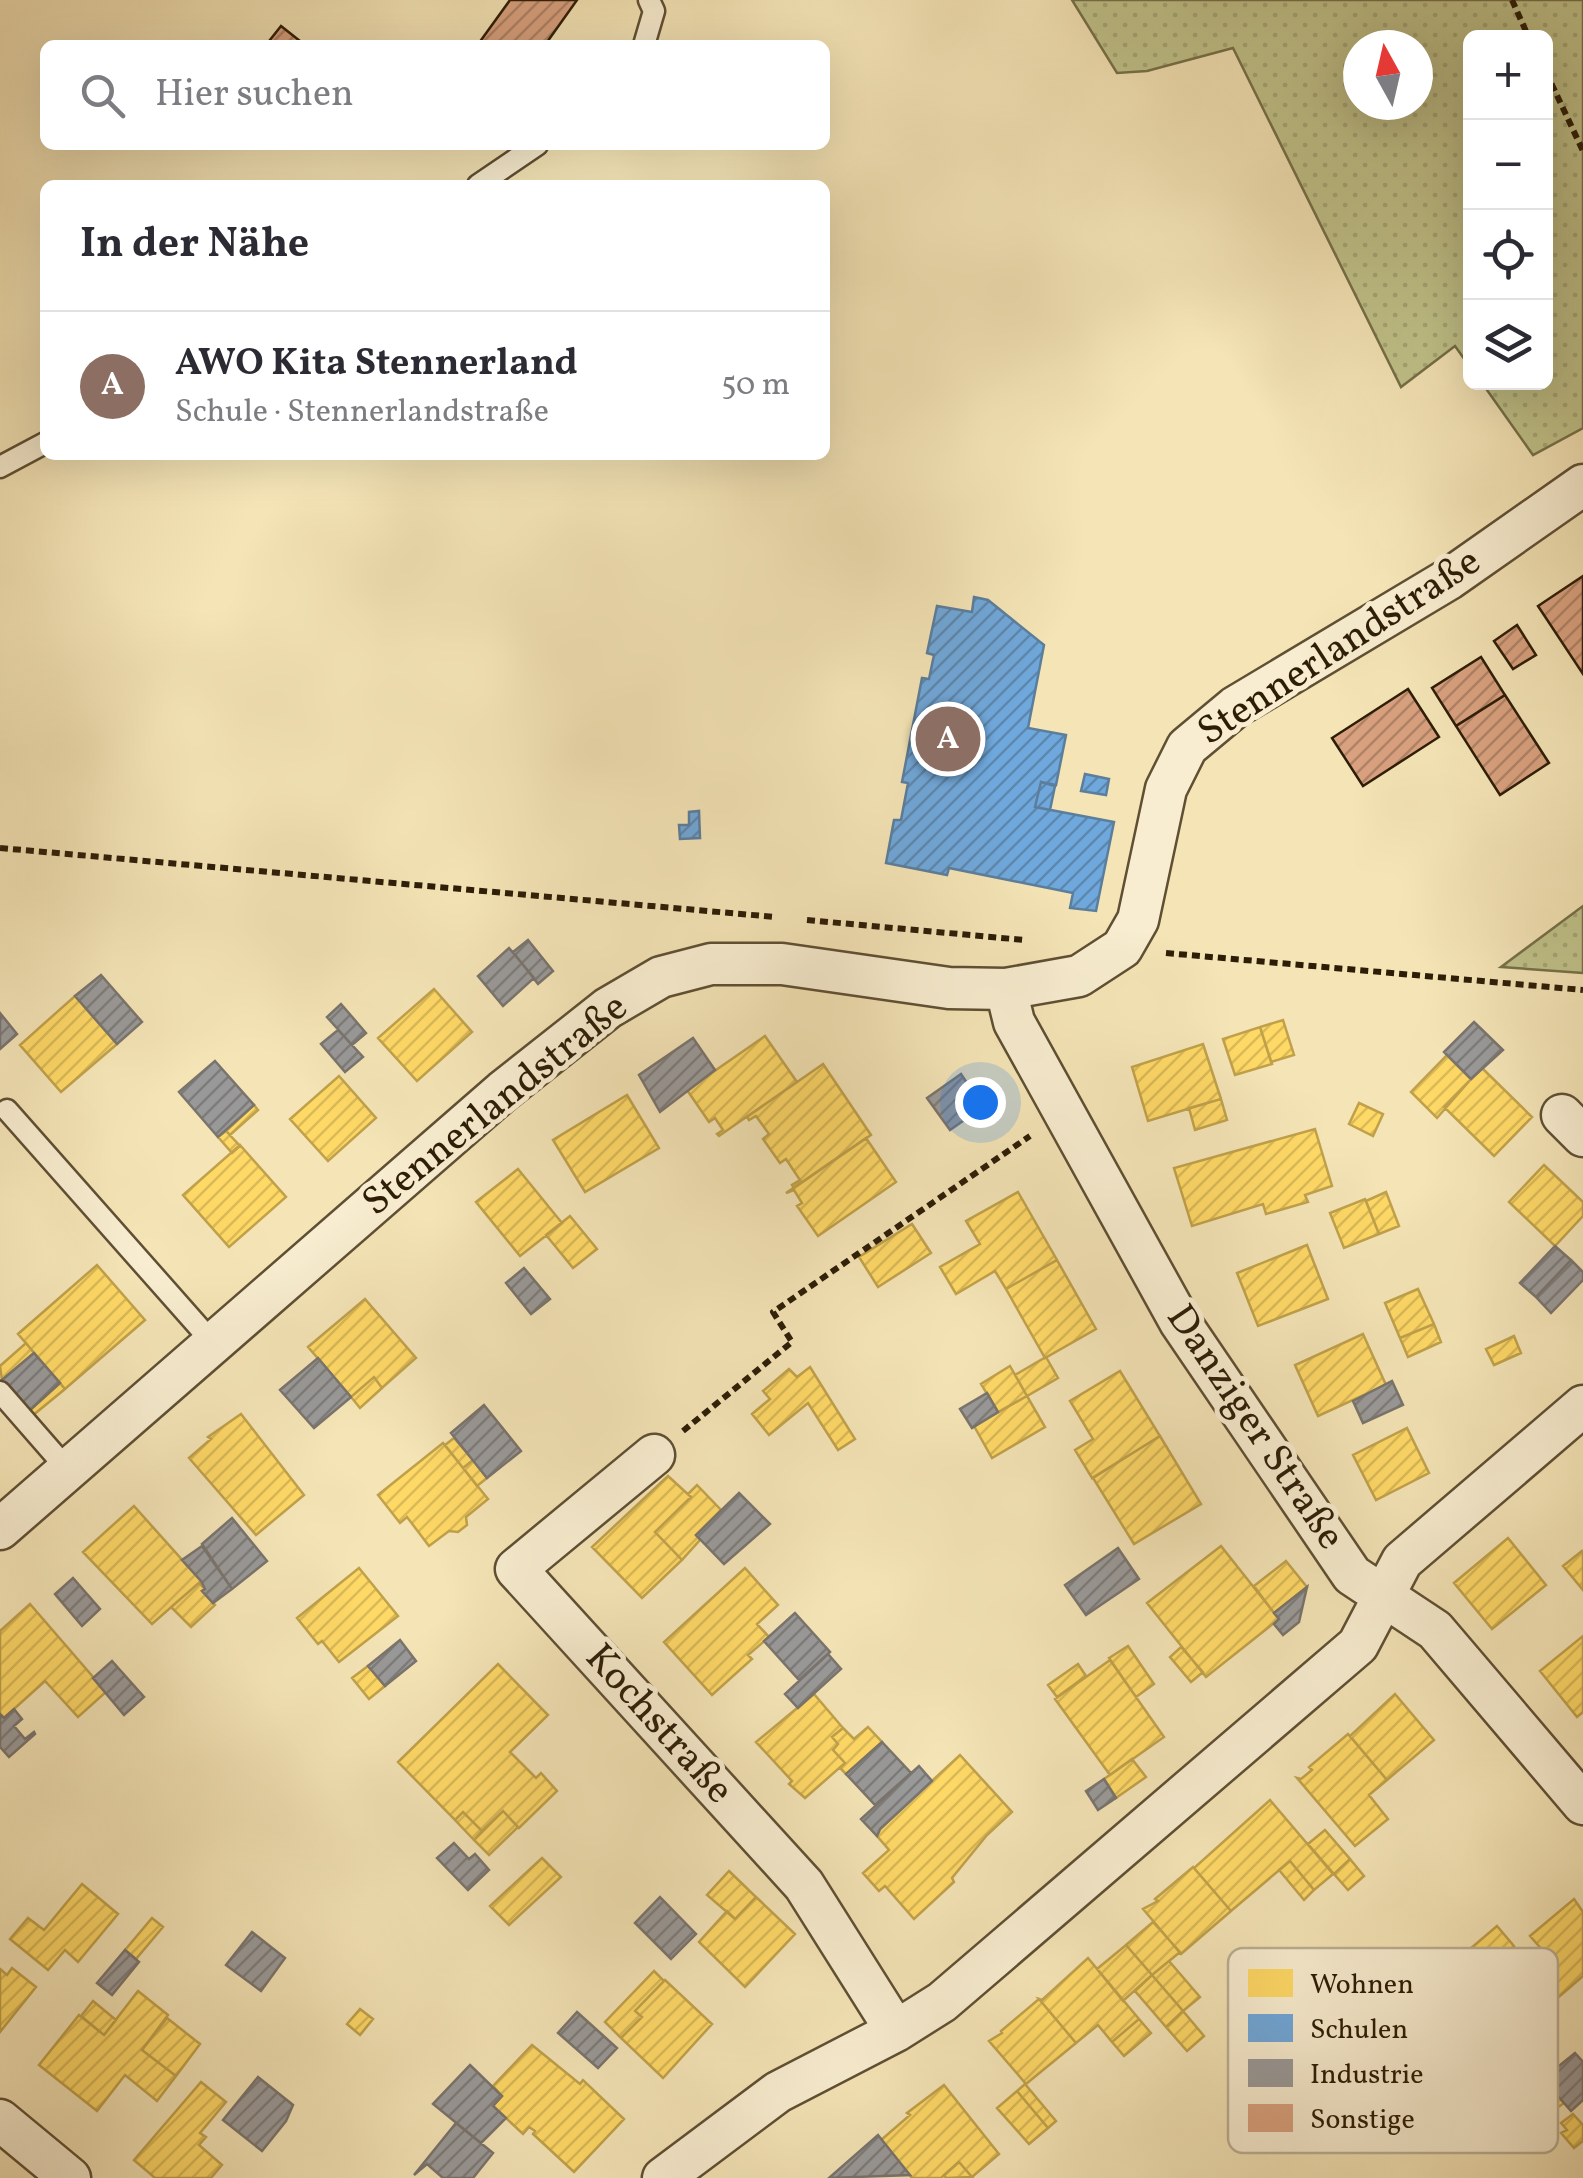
<!DOCTYPE html>
<html lang="de">
<head>
<meta charset="utf-8">
<style>
	body { margin:0; font-family:Vollkorn,serif; background:#f7f7f7; color:#2b2b33 }
	.controls { position:absolute; right:30px; top:30px; display:grid; overflow:hidden; border-radius:15px; box-shadow:0 10px 40px #0002 }
	.controls button { width:90px; height:90px; display:grid; place-items:center; padding:0; border:0; border-bottom:2px solid #e1e1e2; background:#fff; color:#2b2b33; font:50px sans-serif }
	.compass { position:absolute; left:1343px; top:30px; width:90px; height:90px; border-radius:50%; background:#fff; box-shadow:0 10px 40px #0002; rotate:352deg }
	.you { position:absolute; left:980px; top:1102px; width:35px; height:35px; margin:-25px; border:8px solid #fff; border-radius:50%; background:#1a73e8; box-shadow:0 0 0 15px #1a73e833 }
	.badge { display:grid; place-items:center; width:65px; height:65px; border-radius:50%; background:#db2777; color:#fff; font-size:32px; font-weight:700 }
	.pin { position:absolute; translate:-50% -50%; border:5px solid #fff; box-shadow:0 2px 10px #0006 }
	.list { margin:0; padding:0; list-style:none }
	h2 { display:flex; justify-content:space-between; align-items:center; height:130px; margin:0; padding:0 40px; font-size:42px }
	h2 small { font-size:32px; font-weight:400; color:#7c7c81 }
	.list li { display:grid; grid-template-columns:65px 1fr auto; gap:30px; align-items:center; box-sizing:border-box; height:150px; padding:0 40px; border-top:2px solid #e1e1e2 }
	.list b { display:block; font-size:38px; white-space:nowrap }
	.list p { margin:0; font-size:32px; white-space:nowrap; color:#7c7c81 }
	.list em { font-size:32px; font-style:normal; color:#7c7c81 }
	.icon { flex:none; width:55px; height:55px; fill:none; stroke:currentColor; stroke-width:2; stroke-linecap:round; stroke-linejoin:round }
	.map { position:relative; flex:none; width:1583px; height:2178px; overflow:hidden }
	.search { position:absolute; background:#fff; box-shadow:0 10px 40px #0002; left:40px; top:40px; width:790px; height:110px; display:flex; align-items:center; gap:25px; box-sizing:border-box; padding:0 35px; border-radius:15px; color:#7c7c81; font-size:38px }
	.panel { position:absolute; background:#fff; box-shadow:0 10px 40px #0002; left:40px; top:180px; width:790px; height:280px; border-radius:15px }
	.map>svg:first-child { display:block }
</style>
</head>
<body>
<div class="map">
<svg width="1583" height="2178" viewBox="0 0 1583 2178">
	<defs>
		<pattern id="green-dots" width="8" height="8" patternUnits="userSpaceOnUse" patternTransform="scale(2.5)"><rect width="8" height="8" fill="#c0c28a"/><path d="M2 2h.1M6 6h.1" fill="none" stroke="#a5a676" stroke-width="1.8" stroke-linecap="round"/></pattern>
		<pattern id="homes-hatch" width="6" height="6" patternUnits="userSpaceOnUse" patternTransform="scale(2.5)"><rect width="6" height="6" fill="#ffd966"/><path d="M-1 1l2-2M0 6l6-6M5 7l2-2" fill="none" stroke="#dbba57"/></pattern>
		<pattern id="schools-hatch" width="6" height="6" patternUnits="userSpaceOnUse" patternTransform="scale(2.5)"><rect width="6" height="6" fill="#6fa8dc"/><path d="M-1 1l2-2M0 6l6-6M5 7l2-2" fill="none" stroke="#5c88b0"/></pattern>
		<pattern id="industry-hatch" width="6" height="6" patternUnits="userSpaceOnUse" patternTransform="scale(2.5)"><rect width="6" height="6" fill="#999"/><path d="M-1 1l2-2M0 6l6-6M5 7l2-2" fill="none" stroke="#7d7c7b"/></pattern>
		<pattern id="building-hatch" width="6" height="6" patternUnits="userSpaceOnUse" patternTransform="scale(2.5)"><rect width="6" height="6" fill="#d9a17f"/><path d="M-1 1l2-2M0 6l6-6M5 7l2-2" fill="none" stroke="#b08366"/></pattern>
	</defs>
	<rect width="100%" height="100%" fill="#f4e4b6"/>
	<filter id="stains"><feTurbulence type="fractalNoise" baseFrequency=".002" numOctaves="4"/><feColorMatrix values="0 0 0 0 .2 0 0 0 0 .09 0 0 0 0 .02 0 0 0 .5 -.17"/></filter>
	<radialGradient id="worn" r=".72"><stop offset=".6" stop-color="#630" stop-opacity="0"/><stop offset="1" stop-color="#630" stop-opacity=".3"/></radialGradient>
	<path fill="url(#green-dots)" stroke="#767048" stroke-width="2.5" fill-rule="evenodd" d="M1072 0H1583V428L1533 455 1482 383 1546 382V38H1470V367L1455 346 1401 387 1233 48 1147 71 1117 73ZM1418 45V105H1358V45Z
		M1583 906V973L1501 967Z"/>
	<path fill="url(#homes-hatch)" stroke="#c0a14a" stroke-width="2.5" d="M434 989 472 1032 417 1081 378 1038Z
		M75 996 117 1044 61 1092 20 1045Z
		M1283 1020 1294 1055 1271 1062 1260 1027Z
		M1260 1027 1272 1064 1235 1075 1223 1039Z
		M765 1036 797 1082 719 1136 717 1134 723 1130 715 1118 709 1122 687 1090Z
		M1203 1044 1221 1099 1148 1121 1132 1067Z
		M1447 1055 1471 1079 1437 1118 1411 1092Z
		M823 1064 871 1135 794 1188 792 1185 800 1180 786 1159 780 1163 763 1139 769 1134 756 1116 749 1120 747 1117Z
		M1482 1068 1532 1117 1494 1156 1444 1107Z
		M339 1076 376 1118 328 1161 290 1119Z
		M627 1095 659 1148 585 1192 553 1140Z
		M1221 1099 1227 1120 1195 1130 1189 1108Z
		M1359 1103 1383 1114 1373 1136 1349 1124Z
		M254 1105 258 1110 230 1135 226 1131Z
		M1315 1129 1332 1186 1305 1195 1308 1202 1266 1214 1263 1204 1192 1226 1174 1168Z
		M226 1131 240 1146 232 1153 218 1137Z
		M866 1138 896 1182 818 1236 797 1206 802 1203 794 1190 786 1193Z
		M240 1145 286 1197 229 1247 183 1195Z
		M1544 1165 1583 1202V1216L1555 1246 1509 1202Z
		M518 1169 562 1223 520 1256 476 1202Z
		M1018 1192 1057 1260 1006 1289 995 1271 956 1294 940 1267 980 1244 966 1221Z
		M1386 1192 1399 1226 1379 1234 1366 1201Z
		M1365 1199 1379 1234 1344 1248 1330 1213Z
		M570 1216 597 1249 573 1268 546 1235Z
		M912 1224 931 1253 878 1287 859 1257Z
		M1307 1245 1328 1299 1258 1326 1237 1273Z
		M1057 1260 1096 1329 1045 1358 1006 1289Z
		M97 1265 145 1320 65 1389 18 1334Z
		M1418 1289 1434 1324 1400 1338 1385 1303Z
		M365 1299 416 1358 382 1388 374 1377 351 1397 308 1347Z
		M1434 1324 1441 1342 1408 1357 1400 1338Z
		M1363 1334 1386 1385 1318 1416 1295 1365Z
		M1514 1336 1521 1353 1494 1365 1486 1349Z
		M26 1343 34 1353 2 1380 0 1366Z
		M1046 1357 1058 1378 1027 1396 1015 1375Z
		M1010 1366 1027 1396 998 1412 981 1384Z
		M810 1367 855 1439 838 1450 808 1403 769 1435 752 1414 770 1399 763 1391 789 1369 797 1377Z
		M1120 1371 1160 1436 1092 1478 1075 1450 1093 1439 1070 1401Z
		M374 1377 382 1388 360 1408 351 1397Z
		M60 1383 65 1389 32 1416 29 1411Z
		M1027 1396 1045 1427 992 1458 974 1426Z
		M241 1414 304 1495 256 1535 189 1458 211 1439 208 1437Z
		M1407 1428 1429 1473 1376 1500 1353 1455Z
		M1160 1436 1201 1504 1134 1544 1093 1478Z
		M454 1438 473 1460 463 1468 445 1445Z
		M443 1443 488 1499 466 1517 467 1525 458 1532 449 1531 429 1546 407 1517 400 1523 378 1495Z
		M473 1460 487 1478 477 1486 463 1468Z
		M668 1476 691 1497 655 1532 682 1560 642 1598 592 1547Z
		M697 1485 721 1510 696 1535 700 1540 682 1560 655 1532 691 1497 688 1494Z
		M134 1506 201 1581 152 1624 83 1552Z
		M1508 1538 1546 1585 1492 1629 1454 1583Z
		M1221 1546 1279 1619 1206 1677 1147 1603Z
		M1582 1551 1583 1552V1590L1563 1566Z
		M1286 1561 1307 1587 1274 1613 1254 1586Z
		M359 1568 398 1616 339 1662 322 1641 318 1644 297 1618Z
		M745 1568 778 1605 757 1624 769 1637 748 1655 752 1659 712 1695 664 1642Z
		M199 1583 205 1589 202 1591 215 1605 191 1627 171 1607Z
		M30 1604 106 1692 78 1717 45 1681 4 1718 0 1714V1631Z
		M1583 1636V1712L1577 1717 1540 1671Z
		M1128 1646 1154 1684 1136 1697 1109 1658Z
		M1181 1647 1203 1672 1191 1682 1170 1657Z
		M1110 1660 1164 1737 1110 1775 1055 1699Z
		M498 1664 548 1715 510 1752 536 1778 541 1773 557 1791 519 1828 503 1811 482 1831 463 1812 455 1820 398 1762Z
		M1078 1664 1086 1676 1057 1697 1048 1685Z
		M368 1666 385 1686 369 1699 352 1678Z
		M814 1694 843 1728 832 1737 838 1744 833 1750 845 1763 805 1798 789 1784 792 1781 756 1742Z
		M1395 1694 1434 1740 1387 1780 1350 1736Z
		M868 1727 882 1742 846 1774 840 1768 845 1763 833 1750 838 1744 832 1737 843 1728 854 1739Z
		M1348 1734 1387 1780 1369 1795 1388 1819 1355 1846 1297 1778 1301 1779 1312 1770 1309 1767Z
		M960 1755 1012 1812 987 1835 952 1878 954 1882 914 1919 885 1886 879 1891 863 1873 889 1850 877 1836 880 1829Z
		M1132 1759 1146 1777 1116 1798 1104 1779Z
		M1270 1800 1333 1874 1314 1890 1290 1861 1231 1911 1194 1868Z
		M503 1811 518 1827 489 1855 474 1840Z
		M463 1812 482 1831 474 1840 455 1820Z
		M1325 1830 1350 1859 1334 1874 1308 1844Z
		M542 1858 561 1877 509 1925 490 1906Z
		M1350 1859 1364 1876 1348 1890 1334 1874Z
		M1290 1861 1314 1890 1304 1900 1279 1870Z
		M1193 1867 1231 1911 1181 1954 1143 1909 1158 1901 1155 1899Z
		M729 1871 756 1897 735 1919 707 1895Z
		M82 1884 118 1914 78 1962 65 1950 48 1970 10 1939 28 1918 44 1930Z
		M756 1897 795 1934 745 1987 699 1942 727 1911 735 1919Z
		M1574 1899 1583 1912V1976L1525 2026 1496 1992 1544 1952 1530 1936Z
		M152 1918 163 1927 136 1959 125 1950Z
		M1153 1922 1180 1952 1152 1975 1126 1945Z
		M1497 1926 1514 1946 1480 1975 1463 1955Z
		M1126 1945 1152 1975 1123 2001 1097 1969Z
		M1088 1958 1139 2019 1112 2042 1098 2025 1076 2043 1039 1999 1042 2000Z
		M1169 1961 1200 1997 1183 2011 1152 1975Z
		M12 1968 36 1987 0 2032V1969L7 1975Z
		M654 1971 664 1981 635 2011 642 2017 621 2038 605 2022Z
		M1152 1975 1183 2011 1166 2027 1135 1991Z
		M665 1980 712 2024 663 2078 621 2038 642 2017 635 2011Z
		M138 1991 168 2015 142 2050 176 2076 157 2101 125 2075 97 2111 39 2065 79 2015 104 2035Z
		M1039 1999 1076 2043 1026 2084 989 2041 1002 2033 1001 2031Z
		M93 2001 116 2020 104 2035 81 2016Z
		M360 2009 373 2019 360 2035 347 2024Z
		M1183 2011 1204 2036 1187 2051 1166 2027Z
		M167 2018 200 2044 176 2076 142 2050Z
		M1139 2019 1151 2033 1124 2056 1112 2042Z
		M532 2045 580 2084 583 2080 624 2119 574 2172 533 2134 535 2131 529 2127 523 2134 493 2106 502 2096 493 2086Z
		M1545 2080 1564 2103 1554 2110 1535 2088Z
		M201 2082 226 2102 200 2133 206 2137 199 2145 222 2165 211 2178H155L134 2160Z
		M1025 2084 1056 2121 1048 2128 1017 2091Z
		M944 2085 999 2154 972 2177 959 2162 941 2178H912L880 2141 910 2115 907 2113Z
		M1017 2091 1048 2128 1029 2144 997 2108Z
		M1573 2114 1583 2125V2141L1574 2148 1561 2133 1567 2130 1561 2123Z
		M959 2162 972 2177 946 2178 944 2175Z"/>
	<path fill="url(#schools-hatch)" stroke="#5b7e9c" stroke-width="2.5" d="M974 597 988 600 1044 645 1028 728 1066 735 1056 785 1041 782 1035 807 1114 822 1096 911 1070 908 1073 893 949 868 947 875 886 863 894 820H901L908 783 902 782 922 678 929 679 934 655 927 653 937 606 972 612Z
		M1085 774 1109 779 1106 795 1081 791Z
		M1041 782 1055 786 1050 810 1035 807Z
		M699 811 700 838 680 839 679 825H689V812Z"/>
	<path fill="url(#industry-hatch)" stroke="#79746d" stroke-width="2.5" d="M528 940 553 971 538 984 513 952Z
		M509 948 534 978 503 1006 478 976Z
		M101 975 142 1022 117 1044 75 996Z
		M341 1004 366 1033 352 1045 327 1017Z
		M0 1013 17 1034 0 1049Z
		M1474 1022 1503 1050 1471 1079 1444 1052Z
		M338 1030 363 1057 345 1072 321 1044Z
		M693 1038 715 1070 660 1112 639 1075Z
		M215 1061 254 1105 218 1137 179 1092Z
		M961 1074 983 1107 950 1130 927 1098Z
		M1555 1246 1571 1260 1536 1297 1520 1283Z
		M1571 1260 1583 1272V1280L1551 1313 1536 1297Z
		M524 1268 550 1299 531 1314 506 1283Z
		M34 1353 60 1383 29 1411 2 1380Z
		M318 1358 351 1397 314 1428 280 1390Z
		M1392 1381 1403 1405 1363 1423 1353 1401Z
		M987 1393 998 1412 972 1428 960 1409Z
		M484 1405 521 1451 487 1478 451 1433Z
		M739 1493 770 1524 724 1564 696 1535Z
		M232 1518 267 1561 232 1589 202 1544Z
		M202 1546 232 1589 213 1603 202 1591 205 1589 201 1581 182 1560Z
		M1118 1548 1139 1579 1086 1615 1065 1585Z
		M73 1578 100 1609 82 1626 55 1594Z
		M1307 1587 1299 1622 1283 1635 1274 1624 1279 1619 1274 1613Z
		M795 1613 830 1652 799 1680 764 1641Z
		M400 1640 416 1661 385 1686 368 1666Z
		M828 1654 841 1669 798 1708 785 1694Z
		M112 1661 144 1697 124 1715 93 1678Z
		M14 1709 22 1719 14 1726 25 1739 34 1732 35 1734 9 1757 0 1747V1714L4 1718Z
		M882 1742 911 1773 875 1805 846 1774Z
		M919 1766 932 1781 880 1829 877 1836 861 1819Z
		M1104 1779 1116 1798 1098 1810 1086 1791Z
		M454 1843 469 1859 475 1854 489 1870 468 1890 437 1858Z
		M660 1897 696 1934 671 1959 635 1923Z
		M252 1932 285 1958 261 1991 226 1965Z
		M125 1950 139 1962 112 1995 97 1983Z
		M577 2012 617 2048 598 2068 558 2033Z
		M1575 2053 1583 2062V2100L1571 2111 1543 2079Z
		M470 2065 502 2096 493 2106 506 2118 481 2143 433 2104Z
		M258 2077 293 2105 286 2121 262 2151 223 2120Z
		M456 2123 493 2153 473 2178H443L427 2164 414 2175Z
		M878 2135 910 2175 829 2178Z"/>
	<path fill="url(#building-hatch)" stroke="#2d1d07" stroke-width="2.5" d="M510 0H577L545 45H482L479 43Z
		M281 26 305 45H266Z
		M1583 576V674L1538 606Z
		M1517 625 1536 655 1513 669 1494 641Z
		M1481 657 1505 695 1456 726 1432 688Z
		M1408 689 1439 737 1363 786 1332 738Z
		M1505 695 1549 763 1500 795 1456 726Z"/>
	<g fill="none" stroke-linecap="round" stroke-linejoin="round">
		<g stroke="#5f4f33" stroke-width="25">
			<path id="lane" d="M644 45 654 11 649 0
				M478 185 537 145
				M0 467 45 443
				M7 1110 213 1343
				M0 1392 68 1470"/>
		</g>
		<g stroke="#5f4f33" stroke-width="45">
			<path id="street" d="M1006 989 1014 1022 1180 1322 1352 1575 1435 1630 1583 1804
				M1562 1115 1583 1136
				M654 1455 516 1569 804 1885 896 2031
				M0 1529 503 1091 608 1008 661 977 711 964H782L949 988 1006 989 1079 976 1122 948 1138 920 1166 789 1187 747 1235 707 1449 579 1583 485
				M0 2120 70 2178
				M663 2178 778 2092 896 2031 942 2002 1358 1645 1402 1561 1583 1406"/>
		</g>
		<path stroke="#2d1d07" stroke-width="6" stroke-dasharray="8 5" stroke-linecap="butt" d="M1512 0 1529 38
			M1546 72 1583 151
			M0 848 775 917
			M807 920 1024 940
			M1166 953 1583 990
			M683 1431 792 1342 773 1312 1030 1136"/>
		<use href="#lane" stroke="#f8edd0" stroke-width="20"/>
		<use href="#street" stroke="#f8edd0" stroke-width="40"/>
	</g>
	<g text-anchor="middle" dominant-baseline="central" stroke-width="10" stroke-linejoin="round" paint-order="stroke">
		<g font-size="40" fill="#2d1d07" stroke="#f8edd0">
			<text transform="translate(1340 648) rotate(-33)">Stennerlandstraße</text>
			<text transform="translate(496 1106) rotate(-39)">Stennerlandstraße</text>
			<text transform="translate(1254 1428) rotate(56)">Danziger Straße</text>
			<text transform="translate(658 1725) rotate(48)">Kochstraße</text>
		</g>
	</g>
	<rect x="1228" y="1948" width="330" height="205" rx="15" fill="#f8edd0" stroke="#bbaf94" stroke-width="2.5"/>
	<rect x="1248" y="1969" width="45" height="28" fill="#ffd966"/>
	<rect x="1248" y="2014" width="45" height="28" fill="#6fa8dc"/>
	<rect x="1248" y="2059" width="45" height="28" fill="#999"/>
	<rect x="1248" y="2104" width="45" height="28" fill="#d9a17f"/>
	<g font-size="28" fill="#2d1d07">
		<text x="1310" y="1993">Wohnen</text>
		<text x="1310" y="2038">Schulen</text>
		<text x="1310" y="2083">Industrie</text>
		<text x="1310" y="2128">Sonstige</text>
	</g>
	<rect width="100%" height="100%" filter="url(#stains)"/>
	<rect width="100%" height="100%" fill="url(#worn)"/>
</svg>
<div class="controls">
<button>+</button>
<button>−</button>
<button><svg class="icon" aria-label="locate" viewBox="0 0 24 24"><circle cx="12" cy="12" r="6"/><path d="M12 2v4M12 18v4M2 12h4M18 12h4"/></svg></button>
<button><svg class="icon" aria-label="layers" viewBox="0 0 24 24"><path d="M12 4l9 5-9 5-9-5zM3 14l9 5 9-5"/></svg></button>
</div>
<svg class="compass" viewBox="-18 -18 36 36"><path d="M0-13l5 13h-10z" fill="#e53935"/><path d="M0 13l5-13h-10z" fill="#7c7c81"/></svg>
<div class="you"></div>
<div class="pin badge" style="left:948px;top:739px;background:#8d6e63">A</div>
<div class="search"><svg class="icon" aria-label="search" viewBox="0 0 24 24"><circle cx="10" cy="10" r="6"/><path d="M15 15l6 6"/></svg>Hier suchen</div>
<section class="panel">
<h2>In der Nähe<small></small></h2>
<ul class="list">
<li><span class="badge" style="background:#8d6e63">A</span><div><b>AWO Kita Stennerland</b><p>Schule · Stennerlandstraße</p></div><em>50 m</em></li>
</ul>
</section>
</div>
</body>
</html>
